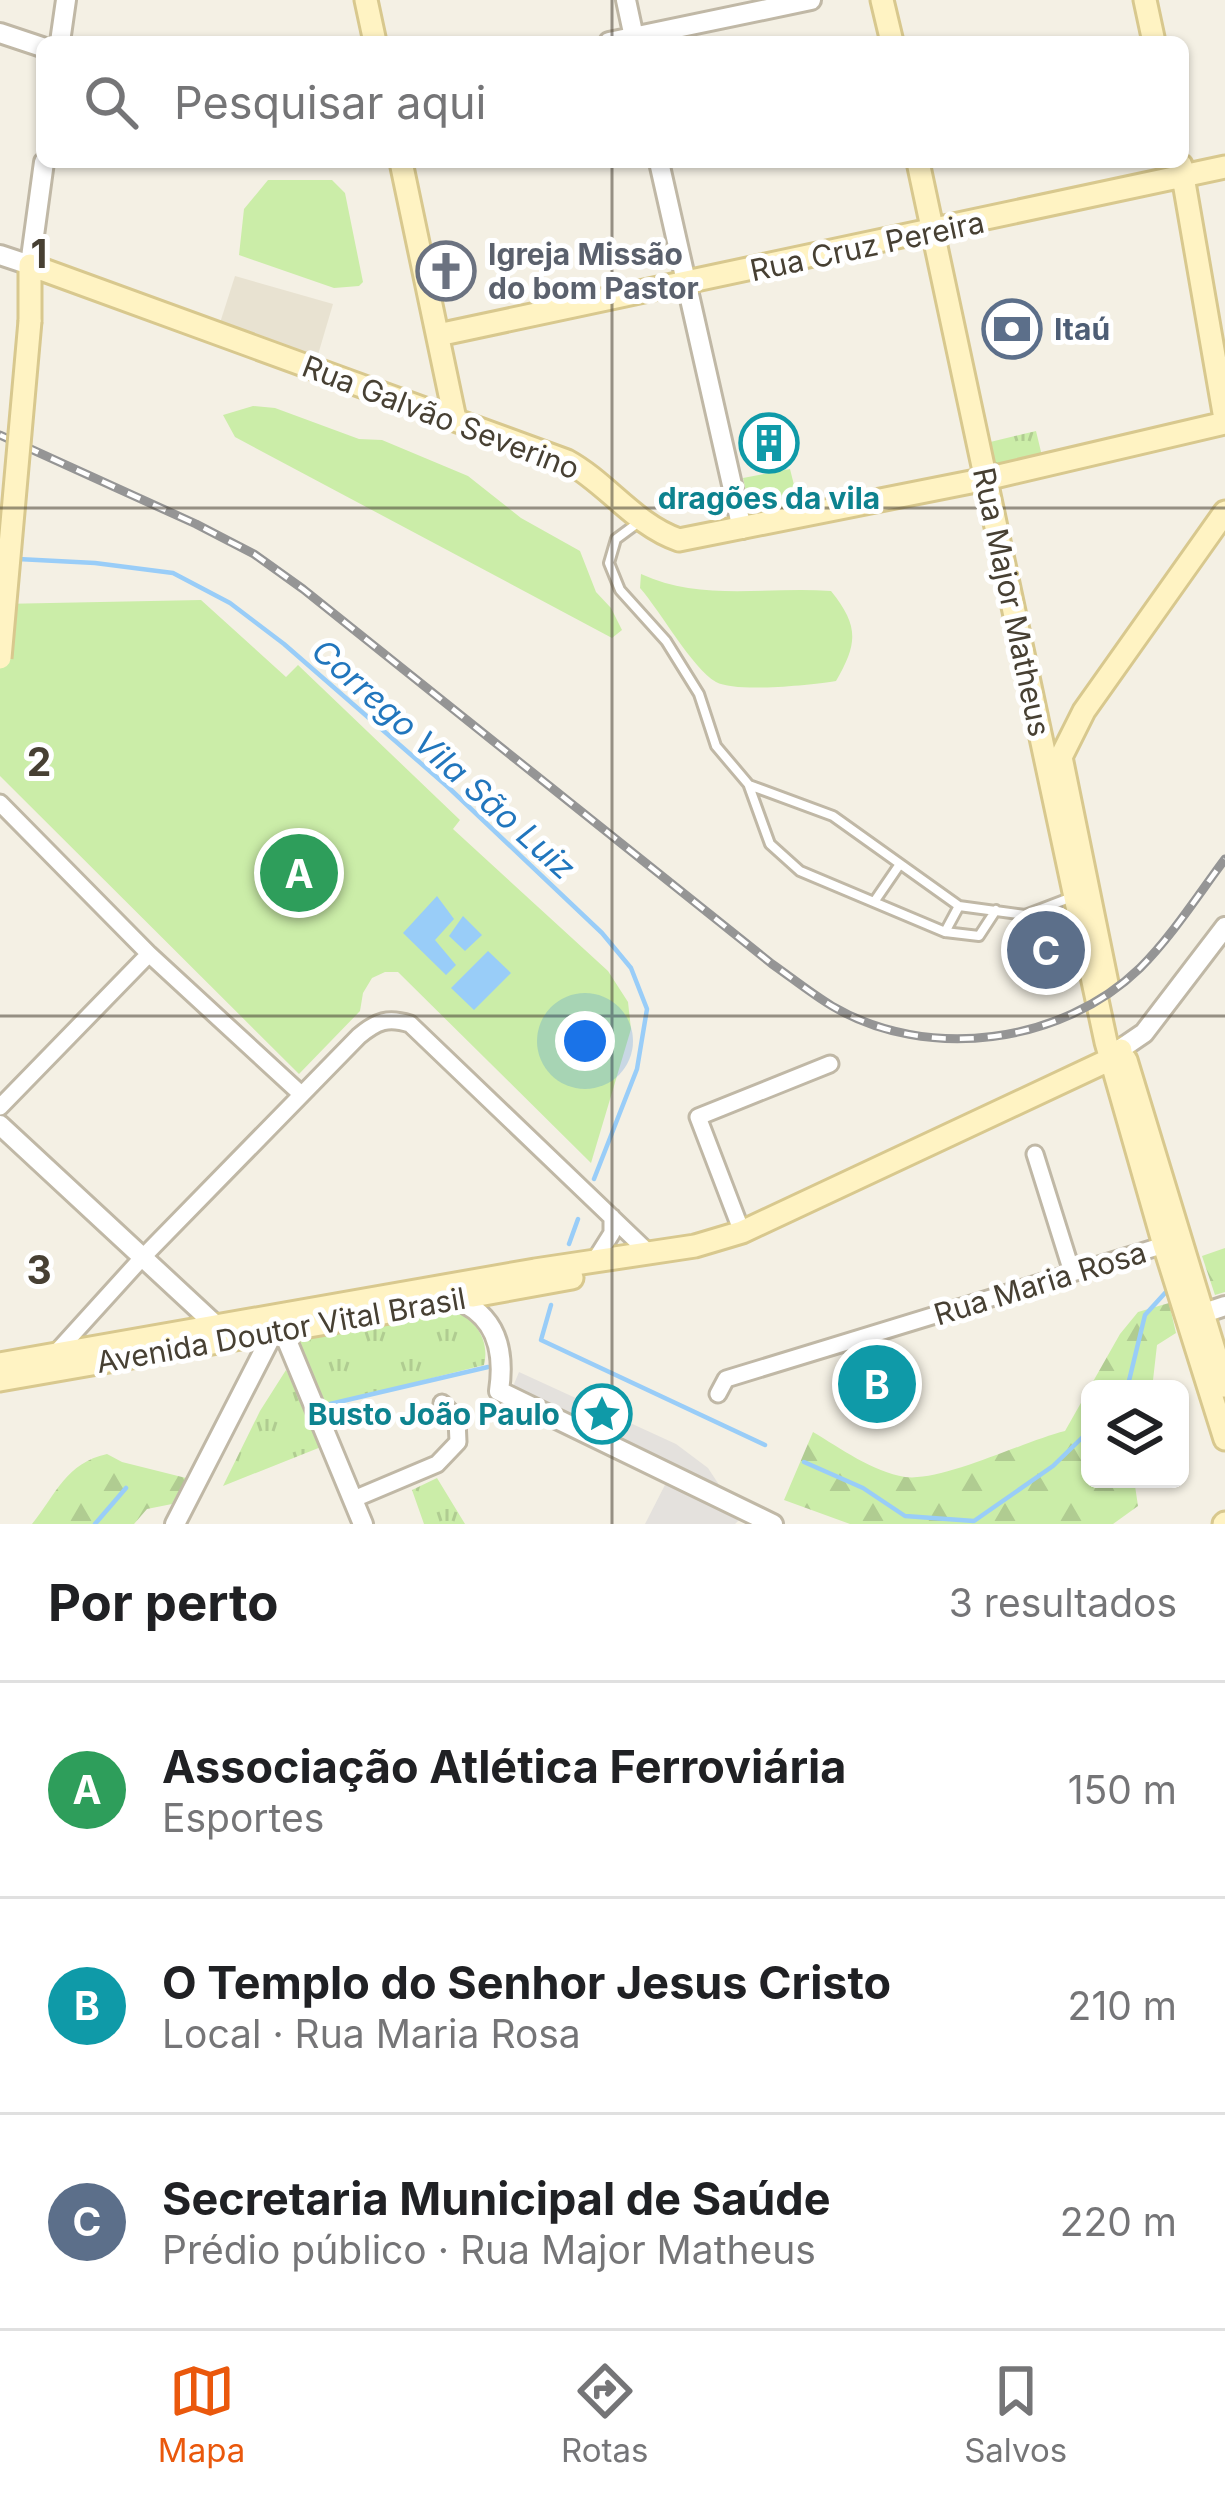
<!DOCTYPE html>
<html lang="pt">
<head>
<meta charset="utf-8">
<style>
	body { margin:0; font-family:Inter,sans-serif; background:#f2f2f2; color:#202124 }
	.controls { position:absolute; right:36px; bottom:36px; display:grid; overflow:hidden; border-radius:18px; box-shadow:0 3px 9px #0004 }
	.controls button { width:108px; height:108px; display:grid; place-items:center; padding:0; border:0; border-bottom:3px solid #e0e0e0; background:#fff; color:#202124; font:60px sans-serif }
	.you { position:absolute; left:585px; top:1041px; width:42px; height:42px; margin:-30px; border:9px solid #fff; border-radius:50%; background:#1a73e8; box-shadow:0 0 0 18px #1a73e833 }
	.badge { display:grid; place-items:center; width:78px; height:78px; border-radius:50%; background:#ea580c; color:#fff; font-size:39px; font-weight:700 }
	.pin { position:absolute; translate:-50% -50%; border:6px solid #fff; box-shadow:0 3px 12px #0006 }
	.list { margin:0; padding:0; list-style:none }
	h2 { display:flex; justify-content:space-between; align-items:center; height:156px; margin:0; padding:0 48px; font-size:51px }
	h2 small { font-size:39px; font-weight:400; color:#757577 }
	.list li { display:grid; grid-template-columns:78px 1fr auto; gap:36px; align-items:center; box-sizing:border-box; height:216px; padding:0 48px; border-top:3px solid #e0e0e0 }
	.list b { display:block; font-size:45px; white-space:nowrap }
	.list p { margin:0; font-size:39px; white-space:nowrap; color:#757577 }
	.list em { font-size:39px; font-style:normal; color:#757577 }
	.icon { flex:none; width:66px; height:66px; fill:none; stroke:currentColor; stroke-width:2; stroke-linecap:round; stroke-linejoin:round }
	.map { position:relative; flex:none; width:1225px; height:1524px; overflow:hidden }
	.search { position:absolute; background:#fff; box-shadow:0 3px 9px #0004; left:36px; right:36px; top:36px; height:132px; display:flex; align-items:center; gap:30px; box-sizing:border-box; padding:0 42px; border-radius:18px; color:#757577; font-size:45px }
	.sheet { height:804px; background:#fff }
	nav { display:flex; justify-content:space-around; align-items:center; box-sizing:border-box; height:168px; border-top:3px solid #e0e0e0; background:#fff; font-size:33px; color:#757577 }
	nav a { display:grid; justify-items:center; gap:6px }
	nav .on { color:#ea580c }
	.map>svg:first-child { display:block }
</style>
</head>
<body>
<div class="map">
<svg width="1225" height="1524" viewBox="0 0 1225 1524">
	<defs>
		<pattern id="forest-firs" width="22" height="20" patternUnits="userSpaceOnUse" patternTransform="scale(3)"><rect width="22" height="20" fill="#cbeda8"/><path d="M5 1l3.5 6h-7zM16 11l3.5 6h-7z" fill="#b0cc91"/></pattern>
		<pattern id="park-tufts" width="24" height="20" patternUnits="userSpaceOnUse" patternTransform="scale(3)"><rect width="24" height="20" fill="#cbeda8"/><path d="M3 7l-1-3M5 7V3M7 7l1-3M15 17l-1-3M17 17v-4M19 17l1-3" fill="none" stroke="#b0cc91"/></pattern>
	</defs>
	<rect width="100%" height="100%" fill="#f4f0e4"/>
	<path fill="#e8e2d1" d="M235 276 333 304 317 358 219 326Z"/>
	<path fill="#cbeda8" d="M268 180H332L345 193 363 282 359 286 334 288 239 255 244 209Z
		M253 406 275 408 359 439 382 440 468 476 521 518 580 551 596 592 611 608 622 630 612 638 235 437 223 415Z
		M641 574C701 602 768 586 831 591 859 626 858 643 836 681 812 685 736 693 716 682 692 668 661 612 640 588Z
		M201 600 286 677 298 665 460 820 453 829 608 971 628 1002 631 1029 591 1163 398 972H385L372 978 363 993 360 1011 299 1074 0 776V604Z"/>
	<path fill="url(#forest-firs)" d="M1225 1248V1292L1215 1295 1202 1256Z
		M1169 1303 1176 1333 1157 1345 1152 1389H1090V1479H1134L1138 1506 1113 1524H850L784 1500 813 1432C840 1448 873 1472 905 1477 943 1482 1024 1441 1065 1431L1120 1334 1138 1312Z
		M107 1454 122 1462 186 1478 172 1504 147 1509 134 1524H32C57 1493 66 1463 107 1454Z"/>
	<path fill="url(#park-tufts)" d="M1036 431 1042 456 992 468 986 443Z
		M790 469 799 505 751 514 743 478Z
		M454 1310C476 1320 490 1340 484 1365L317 1407 297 1341Z
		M286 1370 326 1445 223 1486 260 1411Z
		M437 1478 465 1524H424L412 1490Z"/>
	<path fill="#e4e1dd" d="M519 1372 676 1444 708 1468 725 1494 512 1389Z
		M667 1481 742 1517 735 1524H645Z"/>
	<path fill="#99cdf8" d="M437 896 454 919 435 940 456 965 446 975 403 933Z
		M463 916 482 935 465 951 449 936Z
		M488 951 511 973 474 1010 451 988Z"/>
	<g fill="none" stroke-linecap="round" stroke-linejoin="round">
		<path stroke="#99cdf8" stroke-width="4.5" d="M18 559 95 563 173 573 230 603 284 644 448 787 602 933 631 968 647 1009 637 1069 594 1179
			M569 1244 578 1219
			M551 1305 541 1340 765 1445
			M1127 1389 1145 1315 1165 1293
			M330 1404 488 1367
			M804 1462 863 1488 905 1516 974 1521 1053 1466 1090 1430
			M95 1524 126 1488"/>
		<g stroke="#c0b8a6" stroke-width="14">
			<path id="service" d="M639 522 616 539 609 563 620 590 666 641 699 694 716 746 749 785 833 816 959 906 1025 915 1072 897
				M749 786 770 844 800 871 945 932 979 936 996 910
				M874 902 900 864
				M945 932 959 906"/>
		</g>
		<g stroke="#c0b8a6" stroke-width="21">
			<path id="minor" d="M0 803 149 954 301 1094
				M0 1107 149 954
				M1035 1154 1072 1272
				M742 1232 698 1117 830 1064
				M595 1260 612 1233V1217
				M53 1356 141 1259 359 1036C377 1021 388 1017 410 1024L649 1253
				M718 1394 726 1379 1164 1245
				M354 1499 437 1464 458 1442 457 1419 442 1403"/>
		</g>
		<g stroke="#c0b8a6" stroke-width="24">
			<path id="tertiary" d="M626 0 635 42
				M0 33 42 47
				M60 42 66 0
				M609 42 811 0
				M659 162 742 529
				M0 255 30 265 44 162
				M1122 1048 1144 1033 1225 927
				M0 1125 221 1330
				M454 1299C497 1314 505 1351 499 1391L773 1524
				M1201 1314 1225 1306
				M274 1320 283 1331 363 1524
				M175 1524 269 1341 265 1323"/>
		</g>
		<g stroke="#d8c88e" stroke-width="27">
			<path id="secondary" d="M366 0 375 42
				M882 0 892 42
				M1145 0 1154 42
				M401 162 455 419
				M918 162 1106 1042 1164 1245 1225 1439
				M1181 165 1225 419
				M30 321V265L567 461C607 483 635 525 679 540L986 479 1225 423
				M438 335 1225 167
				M1107 983 1061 757 1084 711 1225 512
				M1126 1060 1225 1386
				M473 1296 572 1278
				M0 1364 535 1270 695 1246 742 1232 1111 1059 1121 1050
				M0 1380 395 1311
				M1224 1524 1225 1523"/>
		</g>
		<use href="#service" stroke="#fff" stroke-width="8"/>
		<use href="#minor" stroke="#fff" stroke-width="15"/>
		<use href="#tertiary" stroke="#fff" stroke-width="18"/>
		<use href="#secondary" stroke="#fff3c3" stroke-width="21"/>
		<g stroke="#959595" stroke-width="9">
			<path id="rail" d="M0 435 196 524 254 554 303 589 772 964C792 978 812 994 832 1006 927 1062 1062 1044 1140 968 1172 936 1198 895 1225 859"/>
		</g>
		<use href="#rail" stroke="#fff" stroke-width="4.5" stroke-dasharray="14" stroke-linecap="butt"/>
		<g stroke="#d8c88e" stroke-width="27" stroke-linecap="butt">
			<path id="secondary-bridge" d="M0 658 30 321"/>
		</g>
		<use href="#secondary-bridge" stroke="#fff3c3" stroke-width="21"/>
	</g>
	<path fill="none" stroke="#474033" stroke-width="3" stroke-opacity="0.55" d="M612 0V42M612 162V1524M0 508H1225M0 1016H1225"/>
	<defs>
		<g id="church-ring" transform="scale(3)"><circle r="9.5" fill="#fff" stroke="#6b7280" stroke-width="1.5"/><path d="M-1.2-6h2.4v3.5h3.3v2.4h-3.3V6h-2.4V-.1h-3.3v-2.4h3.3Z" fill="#6b7280"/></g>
		<g id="bank-ring" transform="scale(3)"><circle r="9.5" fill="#fff" stroke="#5c6f8a" stroke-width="1.5"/><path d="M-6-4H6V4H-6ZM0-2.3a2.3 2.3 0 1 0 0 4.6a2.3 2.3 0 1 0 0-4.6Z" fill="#5c6f8a"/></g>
		<g id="building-ring" transform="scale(3)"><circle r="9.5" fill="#fff" stroke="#0f9aa8" stroke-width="1.5"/><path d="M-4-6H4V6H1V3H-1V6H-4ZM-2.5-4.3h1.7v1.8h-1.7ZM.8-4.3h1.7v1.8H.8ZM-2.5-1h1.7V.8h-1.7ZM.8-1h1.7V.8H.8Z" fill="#0f9aa8"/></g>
		<g id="sight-ring" transform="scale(3)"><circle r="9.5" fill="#fff" stroke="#0f9aa8" stroke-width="1.5"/><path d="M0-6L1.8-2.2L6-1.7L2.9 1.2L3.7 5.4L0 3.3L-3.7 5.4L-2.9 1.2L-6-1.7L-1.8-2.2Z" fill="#0f9aa8"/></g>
	</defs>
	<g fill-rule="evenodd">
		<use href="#church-ring" x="446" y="271"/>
		<use href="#bank-ring" x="1012" y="329"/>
		<use href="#building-ring" x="769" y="443"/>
		<use href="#sight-ring" x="602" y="1414"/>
	</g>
	<g text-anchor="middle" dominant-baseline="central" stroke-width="10" stroke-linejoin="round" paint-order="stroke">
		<g font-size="30" fill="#474033" stroke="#fff">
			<text transform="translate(867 246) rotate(-12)">Rua Cruz Pereira</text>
			<text transform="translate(441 417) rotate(21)">Rua Galvão Severino</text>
			<text transform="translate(1012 602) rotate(78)">Rua Major Matheus</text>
			<text transform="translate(1040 1283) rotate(-17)">Rua Maria Rosa</text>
			<text transform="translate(281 1330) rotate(-10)">Avenida Doutor Vital Brasil</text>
		</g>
		<g font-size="30" font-weight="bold" fill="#5b616d" stroke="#fff" text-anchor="start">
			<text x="488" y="254">Igreja Missão<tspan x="488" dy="34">do bom Pastor</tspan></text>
		</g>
		<g font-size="30" font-weight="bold" fill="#4e5e75" stroke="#fff" text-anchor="start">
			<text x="1054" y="329">Itaú</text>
		</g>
		<g font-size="30" font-weight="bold" fill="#0d838f" stroke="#fff">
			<text x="769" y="498">dragões da vila</text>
			<text x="560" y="1414" text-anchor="end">Busto João Paulo</text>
		</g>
		<g font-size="33" font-style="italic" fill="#2176bd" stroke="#fff">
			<text transform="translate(444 759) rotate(42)">Corrego Vila São Luiz</text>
		</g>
	</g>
	<g font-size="39" text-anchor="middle" font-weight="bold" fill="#474033" stroke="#fff" stroke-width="10" stroke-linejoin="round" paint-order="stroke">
		<text x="39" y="268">1</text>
		<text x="39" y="776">2</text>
		<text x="39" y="1284">3</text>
	</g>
</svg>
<div class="controls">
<button><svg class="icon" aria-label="layers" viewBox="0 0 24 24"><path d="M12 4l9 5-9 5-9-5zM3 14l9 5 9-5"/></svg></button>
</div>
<div class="you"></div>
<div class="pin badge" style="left:299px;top:873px;background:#2e9e5b">A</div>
<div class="pin badge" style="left:877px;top:1384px;background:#0f9aa8">B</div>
<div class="pin badge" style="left:1046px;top:950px;background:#5c6f8a">C</div>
<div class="search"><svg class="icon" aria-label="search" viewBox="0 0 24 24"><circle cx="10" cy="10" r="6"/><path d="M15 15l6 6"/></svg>Pesquisar aqui</div>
</div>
<section class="sheet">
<h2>Por perto<small>3 resultados</small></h2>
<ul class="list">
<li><span class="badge" style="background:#2e9e5b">A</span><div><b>Associação Atlética Ferroviária</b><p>Esportes</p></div><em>150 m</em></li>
<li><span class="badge" style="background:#0f9aa8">B</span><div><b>O Templo do Senhor Jesus Cristo</b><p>Local · Rua Maria Rosa</p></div><em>210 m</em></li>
<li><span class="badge" style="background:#5c6f8a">C</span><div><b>Secretaria Municipal de Saúde</b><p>Prédio público · Rua Major Matheus</p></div><em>220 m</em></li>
</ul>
</section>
<nav>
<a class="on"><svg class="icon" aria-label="map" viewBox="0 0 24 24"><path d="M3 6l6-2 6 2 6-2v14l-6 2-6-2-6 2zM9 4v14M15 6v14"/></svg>Mapa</a>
<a><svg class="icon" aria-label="directions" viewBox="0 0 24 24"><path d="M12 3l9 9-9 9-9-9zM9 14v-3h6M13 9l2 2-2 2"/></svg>Rotas</a>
<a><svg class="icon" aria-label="saved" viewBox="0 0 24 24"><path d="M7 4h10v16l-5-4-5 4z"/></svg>Salvos</a>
</nav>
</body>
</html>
